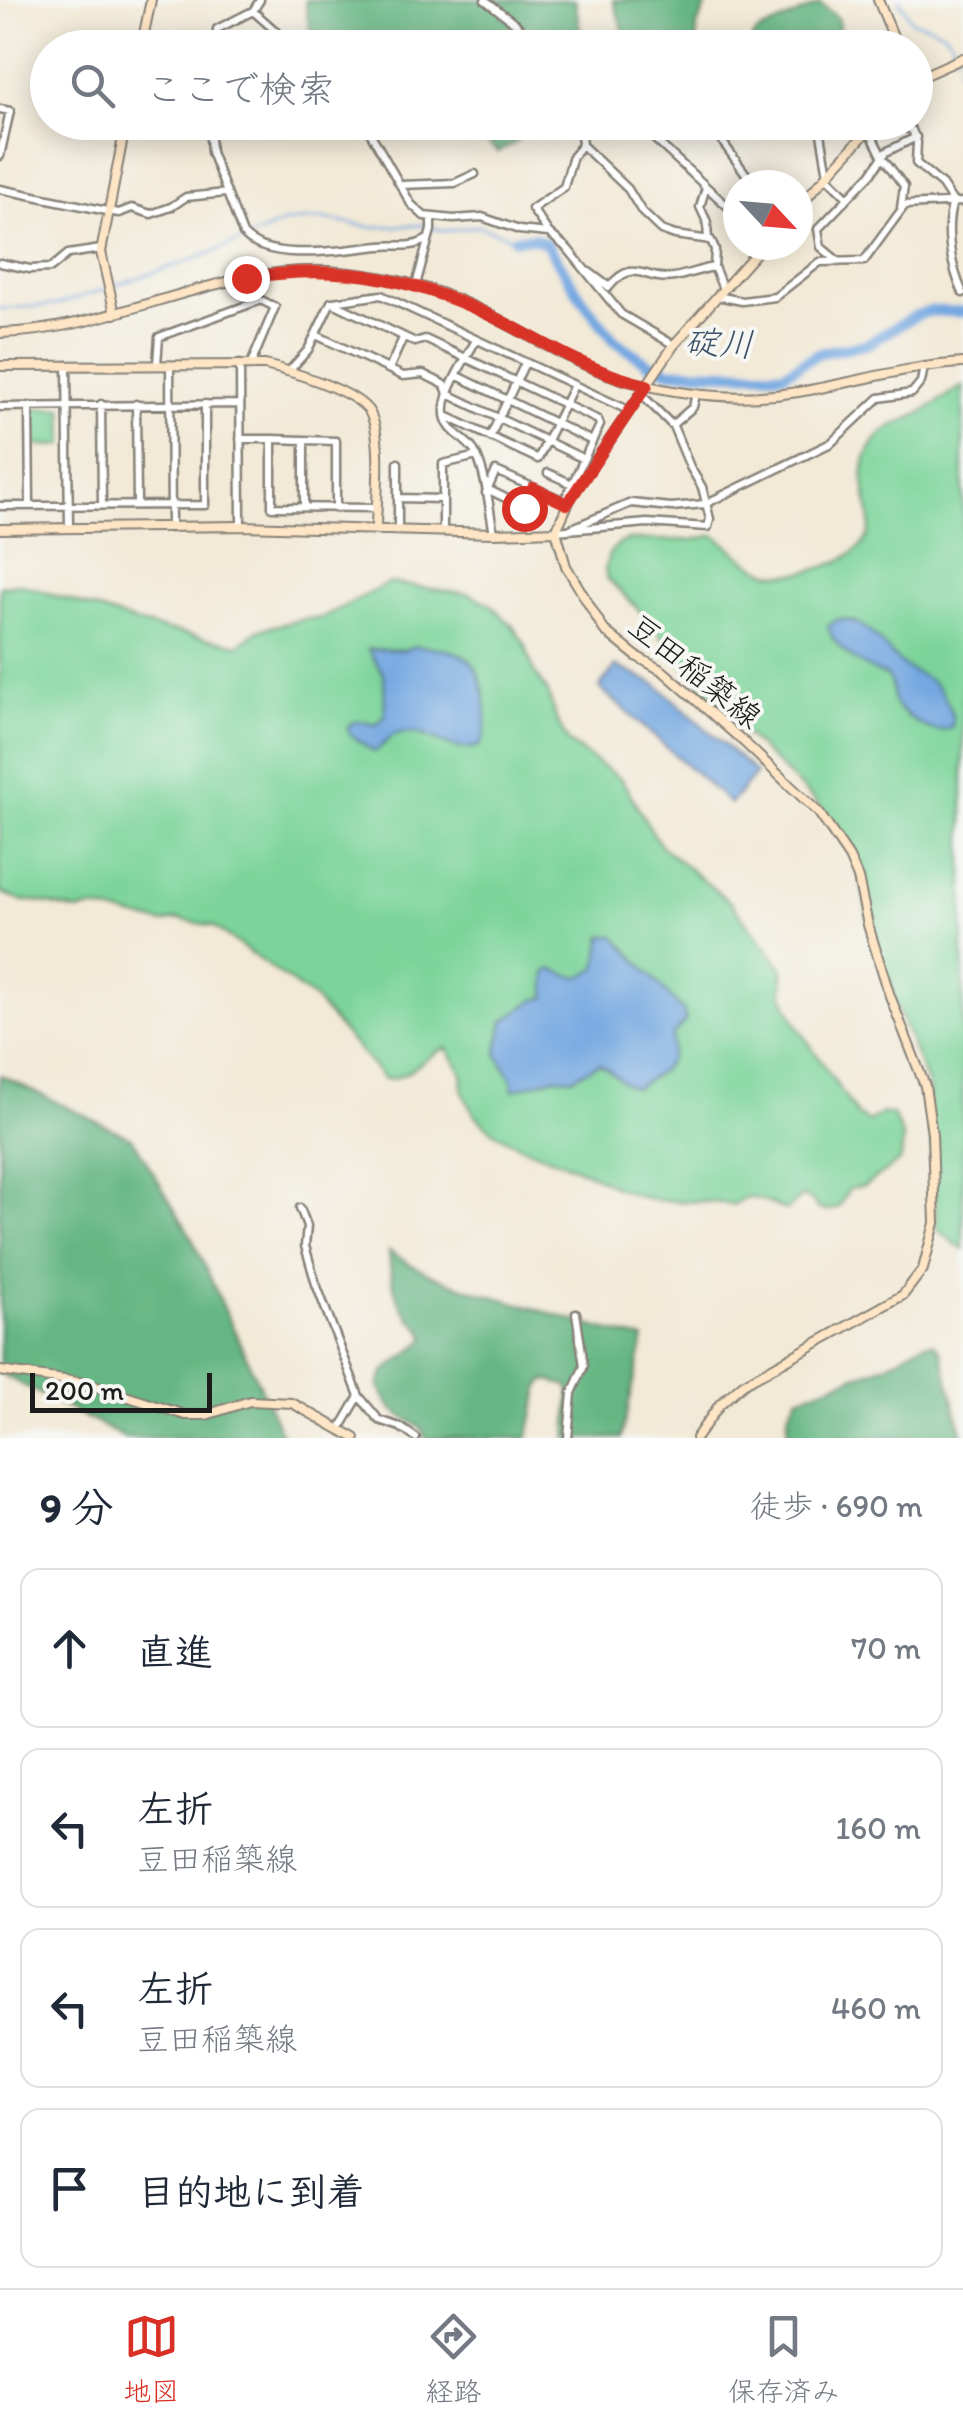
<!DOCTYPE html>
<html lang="ja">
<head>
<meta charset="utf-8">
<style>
	body { margin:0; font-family:Itim,"Klee One",sans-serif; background:#f2f2f3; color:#1f2937 }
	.compass { position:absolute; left:723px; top:170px; width:90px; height:90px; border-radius:50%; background:#fff; box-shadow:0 5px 25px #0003; rotate:116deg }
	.scale { position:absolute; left:30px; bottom:25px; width:182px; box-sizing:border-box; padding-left:10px; border:5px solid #1c1c1c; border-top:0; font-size:28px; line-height:35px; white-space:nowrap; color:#1c1c1c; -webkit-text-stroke:8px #f6f6f2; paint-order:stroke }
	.stop { position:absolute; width:30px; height:30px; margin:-22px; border:8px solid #d93025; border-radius:50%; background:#fff }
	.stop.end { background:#d93025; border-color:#fff; box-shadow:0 2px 10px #0008 }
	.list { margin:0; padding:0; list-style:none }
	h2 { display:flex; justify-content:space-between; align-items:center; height:130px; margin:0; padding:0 40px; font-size:42px }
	h2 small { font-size:32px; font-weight:400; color:#747a83 }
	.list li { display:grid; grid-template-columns:65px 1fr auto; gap:30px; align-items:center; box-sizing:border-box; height:160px; margin:0 20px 20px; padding:0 20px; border:2px solid #e0e1e3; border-radius:20px }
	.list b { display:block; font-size:38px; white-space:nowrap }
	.list p { margin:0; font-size:32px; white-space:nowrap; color:#747a83 }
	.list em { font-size:32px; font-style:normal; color:#747a83 }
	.icon { flex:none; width:55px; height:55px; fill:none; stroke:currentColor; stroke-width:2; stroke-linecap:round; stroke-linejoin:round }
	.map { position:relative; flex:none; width:963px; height:1438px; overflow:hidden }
	.search { position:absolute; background:#fff; box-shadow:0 5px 25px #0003; left:30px; right:30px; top:30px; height:110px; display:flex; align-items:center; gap:25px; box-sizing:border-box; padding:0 35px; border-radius:55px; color:#747a83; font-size:38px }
	.sheet { height:850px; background:#fff }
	nav { display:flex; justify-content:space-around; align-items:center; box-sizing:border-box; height:140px; border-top:2px solid #e0e1e3; background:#fff; font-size:28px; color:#747a83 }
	nav a { display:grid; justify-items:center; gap:5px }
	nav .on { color:#d93025 }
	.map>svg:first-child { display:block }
</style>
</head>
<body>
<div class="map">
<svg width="963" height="1438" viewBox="0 0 963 1438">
	<rect width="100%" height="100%" fill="#f6f6f2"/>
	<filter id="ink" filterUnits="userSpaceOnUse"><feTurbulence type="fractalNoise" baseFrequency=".01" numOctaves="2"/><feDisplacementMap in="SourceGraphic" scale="20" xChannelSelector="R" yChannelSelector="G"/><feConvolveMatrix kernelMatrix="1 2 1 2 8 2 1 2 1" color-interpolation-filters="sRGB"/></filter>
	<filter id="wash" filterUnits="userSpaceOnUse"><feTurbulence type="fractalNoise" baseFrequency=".0048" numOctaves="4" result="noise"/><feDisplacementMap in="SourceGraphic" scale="40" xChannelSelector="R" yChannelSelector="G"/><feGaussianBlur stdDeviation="2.25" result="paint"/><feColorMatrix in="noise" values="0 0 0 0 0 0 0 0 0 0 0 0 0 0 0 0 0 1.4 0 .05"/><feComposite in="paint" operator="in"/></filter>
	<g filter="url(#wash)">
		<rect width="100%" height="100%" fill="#f2e9d6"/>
		<path fill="#7cd49a" stroke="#4c785b" stroke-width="2.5" d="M963 386V1250L937 1229 928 1086 891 992 869 922 858 866 850 848 820 806 732 721 645 616 607 578 605 569 609 554 618 544 628 540H692L714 535C732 546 751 569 772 573 799 578 868 561 870 527 871 499 853 474 873 444 885 426 898 424 917 415 933 407 947 395 963 386Z
			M63 408 64 445 31 446V409Z
			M389 583 470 594 490 604 512 625 525 644 534 672 548 692 557 721 569 743 621 779 661 846 730 902 783 969V995L797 1025 857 1115 869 1122 882 1113 893 1115 903 1138 901 1160 864 1186 849 1189 838 1208 826 1211 817 1208 814 1202 802 1196 787 1210C766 1205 754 1189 733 1205 706 1198 677 1204 649 1199 618 1192 606 1180 579 1169 539 1151 476 1140 463 1090 462 1085 463 1079 462 1074 459 1065 451 1058 447 1048 423 1055 412 1079 384 1079L313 998 213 926 178 919 163 923 93 908 78 911 36 901H22L0 892V586L21 584 144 625 239 645 258 630 303 619 321 618Z"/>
		<path fill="#65b682" stroke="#40694f" stroke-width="2.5" d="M305 0H575L583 47H319L309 26Z
			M613 0H709L697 25 696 47H629Z
			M820 4 838 18 840 47H755L752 39 758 32Z
			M489 123H532L515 143 498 152 490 145Z
			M0 1075 133 1139 191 1236 283 1437 125 1438 0 1373Z
			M389 1251C436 1284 487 1293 540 1310 575 1321 608 1332 644 1339L621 1438H567L570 1393 568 1386 545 1380 540 1387 528 1438H425L422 1429C399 1412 390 1415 379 1385L384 1372 426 1339C423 1328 419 1328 412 1320 394 1301 390 1276 389 1251Z
			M925 1343H934L941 1351 963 1438H795L788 1433V1414L798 1397 886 1365Z"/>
		<path fill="#74a8e1" stroke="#48627e" stroke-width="2.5" d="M839 619C872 620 884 653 908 669 914 673 922 675 929 680 942 688 955 712 952 727 933 738 912 720 897 707 889 699 896 686 887 676 865 669 833 649 828 626Z
			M415 646C431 646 454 649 468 659 485 670 493 732 479 746 449 756 429 728 400 733 388 735 384 747 374 752L350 734 347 728C354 717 366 722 375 725L385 717 384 675 368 649 404 650Z
			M616 666 657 685 756 773 730 804 599 687Z
			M603 936H615L683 1011 686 1020 672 1036C674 1070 661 1070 635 1088 619 1084 614 1070 599 1064L572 1078 555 1077 513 1090 512 1079 497 1054 504 1021 533 1001 546 997V973L552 969C576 977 575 982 597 968Z"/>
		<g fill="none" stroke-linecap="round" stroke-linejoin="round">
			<path stroke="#74a8e1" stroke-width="2.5" d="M899 0 912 21C936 27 951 30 957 56
				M959 64 963 97
				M113 286 201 257 286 222 322 219 371 227 422 225 446 231 479 226 515 239
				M0 309 56 305 106 289"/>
			<path stroke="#74a8e1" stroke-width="11" d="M515 239 533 238 546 243 584 302 614 340 649 364 670 371 783 374 819 353 867 344 917 315 931 311 963 312"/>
		</g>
	</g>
	<g filter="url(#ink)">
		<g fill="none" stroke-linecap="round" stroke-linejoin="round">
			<g stroke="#878279" stroke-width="11">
				<path id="street" d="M485 0 515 23 537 48
					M253 11 295 48
					M215 48 217 29 253 11 260 0
					M0 109 10 111 0 156
					M209 122 211 152 243 234C268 264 346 249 380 246 396 244 411 249 426 240
					M364 122 411 204 424 216 454 219 482 217 519 230 548 233
					M585 122 581 134 582 145 573 156 564 187 532 209 549 233 568 249 621 314 674 345
					M636 122 738 216
					M708 122 754 185
					M819 122 828 174
					M886 122 912 130 917 142 916 163 942 185 953 202C944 229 951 267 963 293
					M869 130 883 158 904 186 901 208
					M582 145 628 189 642 212 661 230 675 235 711 240 715 250 714 267 723 289
					M826 176 846 196
					M400 185 455 183 475 174
					M706 187 700 207 707 222 708 240
					M0 189 107 211 119 213 132 208 151 214 171 207 186 197 226 193
					M839 262 821 247 818 229 871 174 886 152 916 137
					M0 263 30 269 51 268 68 254 101 249
					M589 272 609 287C635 256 643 282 674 277 687 275 700 269 714 267
					M416 285 431 230V218
					M717 296 742 301 775 297 820 262 864 261 905 205 963 202
					M331 302 415 342 425 339 598 420 600 425 564 501 567 504
					M333 302 381 295 630 411
					M316 335 403 376 423 374 445 385 448 394 584 459
					M476 340C465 362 432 404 450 427 458 438 472 443 477 456 487 479 489 509 494 533
					M157 364 159 337 261 300 275 307 251 364
					M240 364 241 526
					M67 365 69 528
					M170 365 171 528
					M389 369 403 338
					M289 371 308 350 331 302
					M458 376 592 441
					M101 404 102 505
					M136 404 137 504
					M29 406 30 506
					M0 407 240 404
					M446 416 538 459 574 385
					M672 425 693 407 696 394
					M490 437 525 363
					M240 439H272
					M548 473 572 484
					M487 489 524 507 533 488
					M486 493 496 471 564 501
					M399 498 441 499
					M0 506 205 505V404
					M304 507V440
					M336 508V441L272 439V507L376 508
					M570 529 631 503 671 507 705 504 831 443 879 398 912 393 921 382 924 367
					M398 530V463
					M556 531 647 523 708 527 710 519 702 487 690 467 673 426 641 394
					M443 532V464L477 456
					M300 1208 307 1226 305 1246 316 1284 359 1396 379 1420 400 1427 416 1438
					M340 1429 359 1396
					M568 1438 572 1393 584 1366 576 1313"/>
			</g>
			<g stroke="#878279" stroke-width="12">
				<path id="secondary" d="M878 0 898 48
					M141 48 151 0
					M916 79 963 58
					M798 207 876 122
					M115 314 101 252 126 122
					M0 333C112 331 215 265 328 271 378 274 428 285 474 307 526 332 576 367 632 382 686 396 744 401 798 392 854 383 906 366 963 363
					M0 366 265 365C290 371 358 391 370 413 384 440 376 498 376 530
					M0 529 241 526 494 533 556 531
					M0 1371 85 1383 185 1415H206L250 1401 292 1403 355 1438
					M696 1438 720 1404 743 1384 903 1295 923 1269 935 1223 932 1134 925 1086 890 996 868 925 858 878 849 857 819 813 745 743 663 671 636 656 604 630 566 566 556 531 571 497 674 345 763 245"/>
			</g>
			<use href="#street" stroke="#fff" stroke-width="6"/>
			<use href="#secondary" stroke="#fde5c5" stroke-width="8"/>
		</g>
	</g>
	<g fill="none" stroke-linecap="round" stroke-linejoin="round" filter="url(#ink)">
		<path stroke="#d93025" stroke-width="12" d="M246 278C346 262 424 280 513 327 556 350 599 375 647 385L567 504 533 488 524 508"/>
	</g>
	<g text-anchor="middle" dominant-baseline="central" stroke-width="8" stroke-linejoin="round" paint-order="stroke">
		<g font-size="32" fill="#1c1c1c" stroke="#f6f6f2">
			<text transform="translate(695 671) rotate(39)">豆田稲築線</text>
		</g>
		<g font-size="35" font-style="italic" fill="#3f546b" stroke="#f6f6f2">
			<text transform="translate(719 343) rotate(3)">碇川</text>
		</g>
	</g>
</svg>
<svg class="compass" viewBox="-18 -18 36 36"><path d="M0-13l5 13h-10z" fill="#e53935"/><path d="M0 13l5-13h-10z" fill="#747a83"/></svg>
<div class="scale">200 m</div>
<div class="stop" style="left:524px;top:508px"></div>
<div class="stop end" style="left:246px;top:278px"></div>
<div class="search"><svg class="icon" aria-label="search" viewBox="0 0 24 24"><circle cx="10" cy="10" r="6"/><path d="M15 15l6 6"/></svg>ここで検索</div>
</div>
<section class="sheet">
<h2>9 分<small>徒歩 · 690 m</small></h2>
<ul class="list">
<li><svg class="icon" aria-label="ahead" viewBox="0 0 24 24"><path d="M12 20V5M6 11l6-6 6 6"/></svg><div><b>直進</b></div><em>70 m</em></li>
<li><svg class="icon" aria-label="left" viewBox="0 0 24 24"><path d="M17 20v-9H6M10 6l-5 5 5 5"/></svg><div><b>左折</b><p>豆田稲築線</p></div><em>160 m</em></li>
<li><svg class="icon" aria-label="left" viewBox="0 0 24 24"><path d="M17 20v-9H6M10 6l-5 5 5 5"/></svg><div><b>左折</b><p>豆田稲築線</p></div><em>460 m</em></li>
<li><svg class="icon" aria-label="arrive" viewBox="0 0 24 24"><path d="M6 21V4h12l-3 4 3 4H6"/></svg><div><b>目的地に到着</b></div></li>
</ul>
</section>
<nav>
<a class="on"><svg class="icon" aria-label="map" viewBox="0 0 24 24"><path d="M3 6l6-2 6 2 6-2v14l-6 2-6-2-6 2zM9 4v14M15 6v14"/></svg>地図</a>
<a><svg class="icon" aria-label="directions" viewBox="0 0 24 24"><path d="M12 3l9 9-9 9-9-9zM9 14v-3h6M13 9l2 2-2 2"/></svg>経路</a>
<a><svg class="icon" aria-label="saved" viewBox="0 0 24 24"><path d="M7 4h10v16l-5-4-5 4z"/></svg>保存済み</a>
</nav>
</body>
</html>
